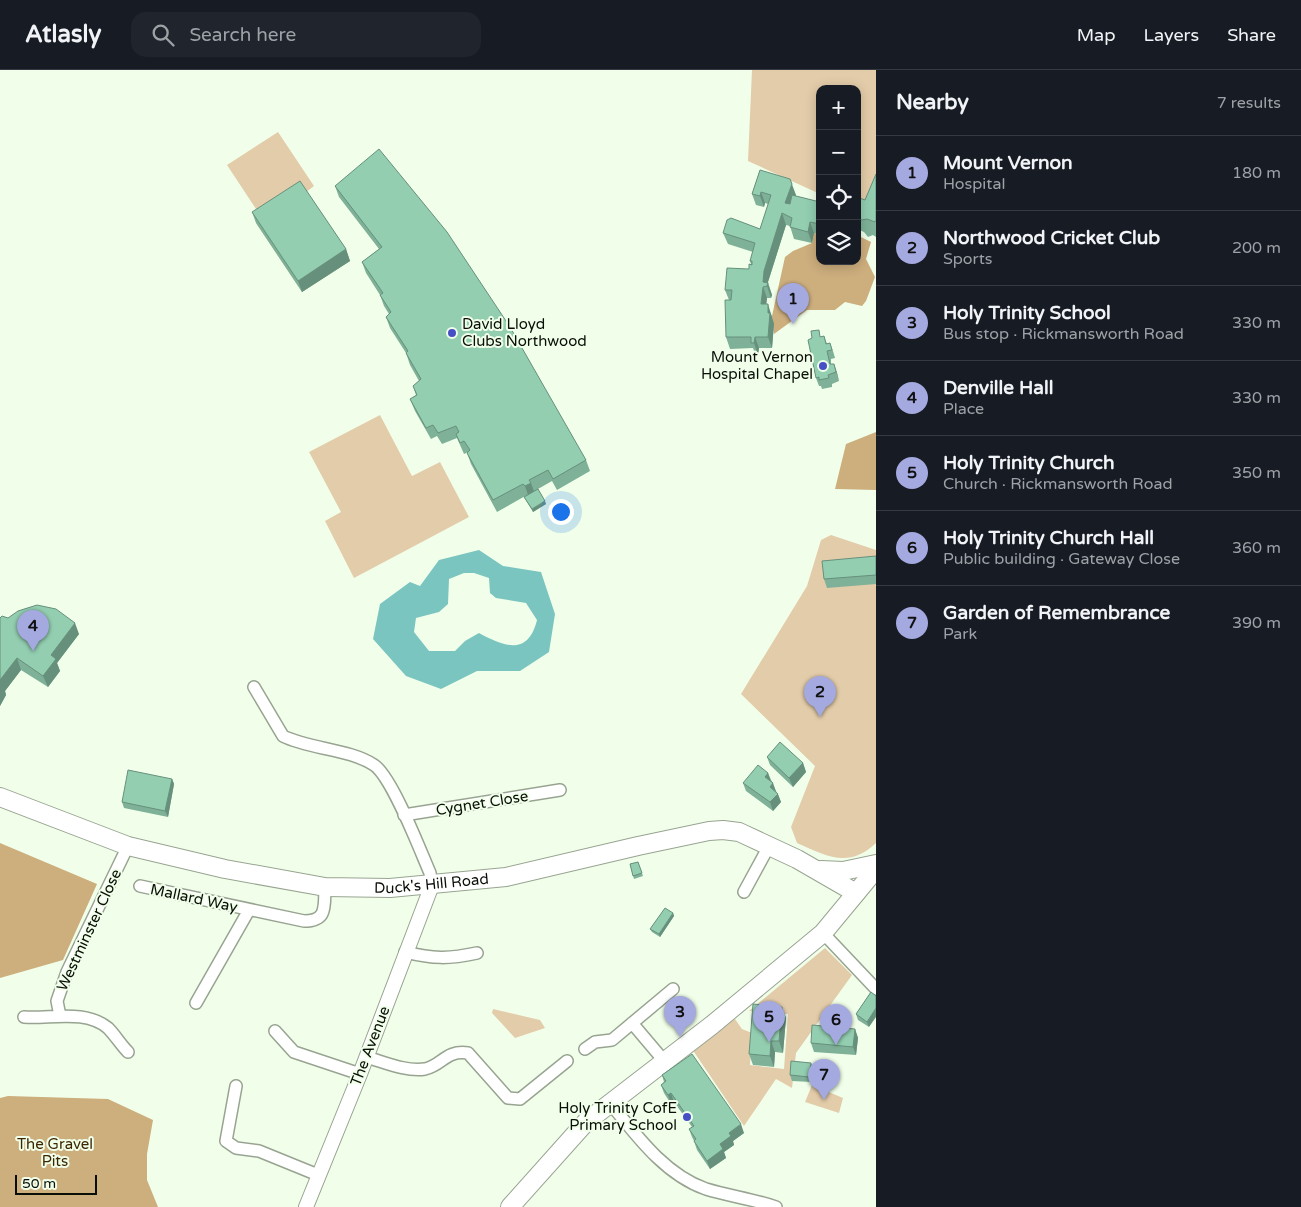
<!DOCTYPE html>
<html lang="en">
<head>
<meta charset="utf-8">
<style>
	body { margin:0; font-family:"Varela Round",sans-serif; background:#20242c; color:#f1f3f6 }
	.controls { position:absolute; right:15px; top:15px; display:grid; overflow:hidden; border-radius:10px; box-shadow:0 2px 12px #0003 }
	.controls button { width:45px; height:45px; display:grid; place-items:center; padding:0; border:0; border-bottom:1px solid #363941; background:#171b24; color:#f1f3f6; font:25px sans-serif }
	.scale { position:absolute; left:15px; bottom:12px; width:82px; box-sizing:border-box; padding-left:5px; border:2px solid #090e07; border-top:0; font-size:14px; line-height:18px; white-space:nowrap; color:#090e07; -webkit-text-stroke:4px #f1ffea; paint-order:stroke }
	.you { position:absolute; left:560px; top:441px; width:18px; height:18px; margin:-12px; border:4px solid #fff; border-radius:50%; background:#1a73e8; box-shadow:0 0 0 8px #1a73e833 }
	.badge { display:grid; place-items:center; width:32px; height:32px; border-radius:50%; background:#a4a9e0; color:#111; font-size:16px; font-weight:700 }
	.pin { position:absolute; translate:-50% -41px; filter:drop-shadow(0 1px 2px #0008) }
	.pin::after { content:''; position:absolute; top:26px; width:18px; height:15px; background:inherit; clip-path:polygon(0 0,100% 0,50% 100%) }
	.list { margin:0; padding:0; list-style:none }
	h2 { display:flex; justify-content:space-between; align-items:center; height:65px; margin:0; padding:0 20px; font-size:21px }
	h2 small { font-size:16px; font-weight:400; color:#9ea1a6 }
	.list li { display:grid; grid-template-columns:32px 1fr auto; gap:15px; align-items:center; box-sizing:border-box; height:75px; padding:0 20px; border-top:1px solid #363941 }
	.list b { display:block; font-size:19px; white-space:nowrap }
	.list p { margin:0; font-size:16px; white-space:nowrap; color:#9ea1a6 }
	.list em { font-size:16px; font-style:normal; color:#9ea1a6 }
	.icon { flex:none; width:28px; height:28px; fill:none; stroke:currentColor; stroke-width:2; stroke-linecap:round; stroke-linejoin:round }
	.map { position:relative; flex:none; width:876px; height:1137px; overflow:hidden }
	header { display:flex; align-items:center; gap:30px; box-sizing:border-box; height:70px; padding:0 25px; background:#171b24; border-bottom:1px solid #363941 }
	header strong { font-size:24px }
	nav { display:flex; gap:28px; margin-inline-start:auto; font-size:18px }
	.search { width:350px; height:45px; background:#20242c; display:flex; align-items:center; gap:12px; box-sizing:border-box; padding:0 18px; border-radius:15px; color:#9ea1a6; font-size:19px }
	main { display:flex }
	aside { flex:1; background:#171b24 }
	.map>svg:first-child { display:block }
</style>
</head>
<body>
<header>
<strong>Atlasly</strong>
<div class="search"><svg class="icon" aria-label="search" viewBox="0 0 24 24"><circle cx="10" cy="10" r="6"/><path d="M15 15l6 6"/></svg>Search here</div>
<nav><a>Map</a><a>Layers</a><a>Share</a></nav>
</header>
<main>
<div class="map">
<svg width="876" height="1137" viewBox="0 0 876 1137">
	<rect width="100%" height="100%" fill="#f1ffea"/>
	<path fill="#e3cca9" d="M752 0H876V135L857 141V19H820V124L748 91Z
		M278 62 314 116 305 123 350 191 302 222 256 153 262 148 227 95Z
		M380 345 412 406 440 392 469 447 354 508 325 451 341 442 309 382Z
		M831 465 876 480V773C849 799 826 786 797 773L791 757 815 696 741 624 807 516 821 470Z
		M825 878 852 905 796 983 792 1018 776 1009 744 1056 692 979 735 949 742 959 752 963 750 995 784 999 788 944 749 941Z
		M493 939 540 950 545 958 515 968 492 943Z
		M812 1015 843 1028 839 1043 805 1032Z"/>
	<path fill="#cdae7d" d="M814 163 820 165V191H857V165L871 172 866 189 875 207 866 231 862 236 845 232 835 240H807L774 264 772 246 785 187 793 181 812 173Z
		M876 362V420L835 419 846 374Z
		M0 773 97 814 63 890 0 908Z
		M8 1026 108 1029 153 1050 147 1084V1110L158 1137H0V1028Z"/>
	<path fill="#7ac5c0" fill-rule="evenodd" d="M479 480 503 496 541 502 555 544 549 582 520 601H477L441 619 406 606 373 569 380 534 410 512 420 516 439 490ZM464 503H474L489 508 490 523 496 528 526 533 537 550C528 587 503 576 479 563L465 571 455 581H429L414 562 416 548 439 542 448 534 449 509Z"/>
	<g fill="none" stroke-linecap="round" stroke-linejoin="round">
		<g stroke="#98a491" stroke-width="14">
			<path id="minor" d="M254 617 283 666C309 679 350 679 374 695 392 707 420 780 430 803L432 815
				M404 745 560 720
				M140 816 304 851C328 851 324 836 325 817
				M744 822 769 776
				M823 863 876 919
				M405 882C433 889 449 889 477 883
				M196 933 249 840
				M60 946 57 931 67 902 128 776
				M24 947C51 949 85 939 108 958 115 965 121 975 128 982
				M632 953 665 992
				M275 961 294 982 360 1004
				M585 979 595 972 612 970 673 919
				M366 987C384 992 406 1002 425 999 443 995 445 980 468 983L508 1028 520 1029 567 991
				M236 1016 226 1071 236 1078 259 1081 318 1105
				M610 1033C636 1065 665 1105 706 1119 729 1126 753 1129 776 1137"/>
		</g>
		<g stroke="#98a491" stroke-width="16">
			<path id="tertiary" d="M306 1137 360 1004 432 815"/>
		</g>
		<g stroke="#98a491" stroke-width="20">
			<g id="primary">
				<path id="s1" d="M0 727 128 776 225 799 325 817 390 818 506 807 638 776 709 761 723 760 739 762 797 789 856 823"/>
				<path d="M821 800 843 801 876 794"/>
				<path d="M510 1137 586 1052 712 955 823 863 876 799"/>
			</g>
		</g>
		<use href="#minor" stroke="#fff" stroke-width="11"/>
		<use href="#tertiary" stroke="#fff" stroke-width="14"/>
		<use href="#primary" stroke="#fff" stroke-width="18"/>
	</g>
	<path fill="#7eb198" d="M760 100 796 125 795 126 820 132V165L814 163 812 173 794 169 790 156 786 155 768 212 772 225 771 228H767L766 234 772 246 774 254 772 278H759L758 285 755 284 753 278 730 279 726 267 729 230 725 220 749 199 751 194 750 191 753 182 728 174 723 163 760 159 768 134 765 133 764 137 756 135 752 124Z
		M876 104V167L873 165 868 167 864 162 857 159V127L865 130Z
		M335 116 586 390 590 401 557 420 552 411 538 419 546 434 533 442 524 427 527 425 497 442 471 394 467 383 468 382 464 384 457 368 442 374 437 366 431 369 415 341 410 329 416 325 413 316 419 311 410 295 406 283 390 258 386 247 389 244 384 236 380 225 366 203 362 192 379 179 339 127Z
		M252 142 346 179 350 191 302 222 256 153Z
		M824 266 827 274 830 273 833 281 835 288 831 289V294H834L837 303 839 311 832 314V317L822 319 821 316H819L816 308 821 267Z
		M876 486V514L827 518 824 509Z
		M0 548H8L79 564 57 593 60 601 48 617 21 600 5 621 6 625 0 636Z
		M767 687 803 693 806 702 793 717 770 695Z
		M768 703 781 732 773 741 746 721 743 713Z
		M172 709 174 714 168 747 124 738 122 732Z
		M638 792 643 806 634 809 630 794Z
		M673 843 674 846 660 867 652 862 650 859Z
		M871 922 869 957 858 950 856 944Z
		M782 937 786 948 783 983 775 982 774 997 753 995 749 984Z
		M855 959 858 968 856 985 814 982 811 973Z
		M813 998 811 1012 792 1011 790 1005Z
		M662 1005 744 1063 733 1071 734 1075 724 1082 726 1088 710 1099 697 1080 694 1071 692 1067 689 1059 692 1057 674 1032 671 1034 664 1023 661 1015 664 1012Z"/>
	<path fill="#67907c" d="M790 109 796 125 789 145 785 133Z
		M761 122 765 133 764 137 760 126Z
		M782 143 786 155 768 212V214L772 225 771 228 767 216 763 212 764 201Z
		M810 152 814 163 812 173 808 162Z
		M346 179 350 191 302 222 298 211Z
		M763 217 767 228 765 246 761 234Z
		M768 234 774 254 772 278 768 267Z
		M755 267 759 278 758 285 754 273Z
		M834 294 837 303 839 311 836 302Z
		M531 413 535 424 529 428 525 416Z
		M545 431 546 434 533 442 532 439Z
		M75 553 79 564 57 593 60 601 48 617 43 606 51 585Z
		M17 588 21 600 5 621 6 625 0 636V610Z
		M803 693 806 702 793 717 789 708Z
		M768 703 771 712 765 707Z
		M172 709 174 714 168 747 165 741Z
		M773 713 776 722 770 717Z
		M778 724 781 732 773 741 770 732Z
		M673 843 674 846 660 867 659 864Z
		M782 937 786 948 783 983 779 971Z
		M876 938V947L869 957 867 952Z
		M855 959 858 968 856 985 853 977Z
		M771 971 775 982 774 997 770 986Z
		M811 993 813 998 811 1012 809 1007Z
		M671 1023 674 1032 671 1034 668 1025Z
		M741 1054 744 1063 733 1071 734 1075 724 1082 726 1088 710 1099 707 1091 729 1063Z"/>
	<path fill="#93ceb1" stroke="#67907c" d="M379 79 447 162 510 257 586 390 553 409 548 400 529 410 531 413 525 416 523 414 493 430 467 383 470 380 464 371 460 373 456 364 459 362 456 356 438 363 433 355 426 358 410 329 417 325 413 316 421 309 406 283 408 281 386 247 391 242 380 225 383 223 362 192 382 177 335 116Z
		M760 100 790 109 792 114 785 133 790 134 792 125 820 132V154L810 152 808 162 790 157 792 148 782 143 764 201 763 212 768 213 767 216 763 217 761 234H768V243H770L768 267H755L754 273H751V267H726L725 230H731L732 220H725L727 198 749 199V194L752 195V191H750L755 173 723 163 727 150 731 148 760 159 771 125 761 122 760 126 752 124Z
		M876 104V150L875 152 867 149 862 150 857 145V127L865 130Z
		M300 111 346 179 298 211 252 142Z
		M819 260 820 267 824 266 826 274 830 273 832 280 827 281 830 294H834L836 302 828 305 829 308 819 310V307L816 308 808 270 812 268 811 261Z
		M538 419 545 431 532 439 524 427Z
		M876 486V505L824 509 822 491Z
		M37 535 56 539 75 553 51 585 56 589 43 606 17 588 0 610V548L2 546 8 548 18 541Z
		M780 672 803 693 789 708 767 687Z
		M758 695 768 703 765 707 773 713 770 717 778 724 770 732 743 713Z
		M128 700 172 709 165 741 122 732Z
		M638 792 642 803 633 806 630 794Z
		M665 838 673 843 659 864 650 859Z
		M871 922 876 926V938L867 952 856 944Z
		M753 934 782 937 779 971H771L770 986 749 984Z
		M812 955 855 959 853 977 811 973Z
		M692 984 741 1054 729 1063 731 1066 720 1074 723 1079 707 1091 694 1071 696 1069 689 1059 694 1056 671 1023 668 1025 661 1015 666 1011 662 1005Z
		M791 991 811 993 809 1007 790 1005Z"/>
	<g fill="#474fc5" stroke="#f1ffea" stroke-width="2">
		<circle cx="452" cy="263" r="5"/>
		<circle cx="823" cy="296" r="5"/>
		<circle cx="687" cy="1047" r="5"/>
	</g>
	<g text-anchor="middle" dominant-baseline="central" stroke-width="4" stroke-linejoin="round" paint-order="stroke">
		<g font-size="15" fill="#090e07" stroke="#f1ffea" text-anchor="end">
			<text x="462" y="254" text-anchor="start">David Lloyd<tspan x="462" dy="17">Clubs Northwood</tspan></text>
			<text x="813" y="287">Mount Vernon<tspan x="813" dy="17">Hospital Chapel</tspan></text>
			<text x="677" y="1038">Holy Trinity CofE<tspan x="677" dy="17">Primary School</tspan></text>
		</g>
		<g font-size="15" fill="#090e07" stroke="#f1ffea">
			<text transform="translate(482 733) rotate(-9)">Cygnet Close</text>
			<text stroke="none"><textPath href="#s1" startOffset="445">Duck's Hill Road</textPath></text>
			<text transform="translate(194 828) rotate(12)">Mallard Way</text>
			<text transform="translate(89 860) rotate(-65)">Westminster Close</text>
			<text transform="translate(370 976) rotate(-69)">The Avenue</text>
		</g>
		<g font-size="15" fill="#3b2600" stroke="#f1ffea">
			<text x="55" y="1074">The Gravel<tspan x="55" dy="17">Pits</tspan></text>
		</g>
	</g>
</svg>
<div class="controls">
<button>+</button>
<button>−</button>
<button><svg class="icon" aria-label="locate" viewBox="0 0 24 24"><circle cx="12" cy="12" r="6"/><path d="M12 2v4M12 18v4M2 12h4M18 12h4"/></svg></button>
<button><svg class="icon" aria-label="layers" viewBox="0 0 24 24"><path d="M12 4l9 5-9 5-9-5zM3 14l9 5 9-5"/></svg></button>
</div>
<div class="scale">50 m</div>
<div class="you"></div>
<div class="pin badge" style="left:793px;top:254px">1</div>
<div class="pin badge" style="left:820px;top:647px">2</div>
<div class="pin badge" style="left:680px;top:967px">3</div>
<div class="pin badge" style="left:33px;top:581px">4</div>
<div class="pin badge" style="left:769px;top:972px">5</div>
<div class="pin badge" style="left:836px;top:975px">6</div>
<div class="pin badge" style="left:824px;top:1030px">7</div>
</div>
<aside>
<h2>Nearby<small>7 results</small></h2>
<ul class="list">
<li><span class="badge">1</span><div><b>Mount Vernon</b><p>Hospital</p></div><em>180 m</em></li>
<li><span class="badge">2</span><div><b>Northwood Cricket Club</b><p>Sports</p></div><em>200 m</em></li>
<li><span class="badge">3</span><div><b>Holy Trinity School</b><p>Bus stop · Rickmansworth Road</p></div><em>330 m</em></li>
<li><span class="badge">4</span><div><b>Denville Hall</b><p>Place</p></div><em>330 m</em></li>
<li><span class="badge">5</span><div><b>Holy Trinity Church</b><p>Church · Rickmansworth Road</p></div><em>350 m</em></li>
<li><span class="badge">6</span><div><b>Holy Trinity Church Hall</b><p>Public building · Gateway Close</p></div><em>360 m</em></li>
<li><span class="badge">7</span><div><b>Garden of Remembrance</b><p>Park</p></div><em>390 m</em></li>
</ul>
</aside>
</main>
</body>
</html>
